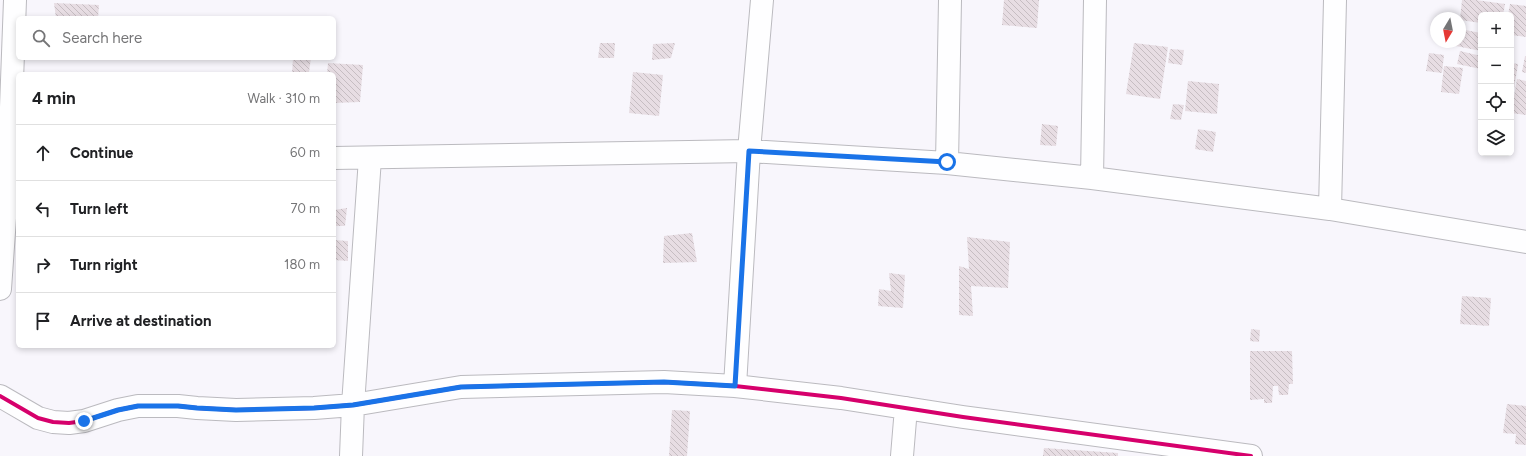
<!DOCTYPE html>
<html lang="en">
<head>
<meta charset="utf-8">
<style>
	body { margin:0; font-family:Figtree,sans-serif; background:#f6f6f6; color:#202124 }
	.controls { position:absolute; right:12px; top:12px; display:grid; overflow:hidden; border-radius:6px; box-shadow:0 2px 6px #0003 }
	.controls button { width:36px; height:36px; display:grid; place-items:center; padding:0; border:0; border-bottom:1px solid #e0e0e0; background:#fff; color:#202124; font:20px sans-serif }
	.compass { position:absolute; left:1430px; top:12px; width:36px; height:36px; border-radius:50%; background:#fff; box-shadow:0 2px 6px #0003; rotate:190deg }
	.stop { position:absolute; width:12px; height:12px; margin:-9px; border:3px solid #1a73e8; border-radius:50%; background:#fff }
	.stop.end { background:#1a73e8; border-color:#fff; box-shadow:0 1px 4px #0008 }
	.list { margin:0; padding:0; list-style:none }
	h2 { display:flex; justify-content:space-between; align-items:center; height:52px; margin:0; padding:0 16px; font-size:17px }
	h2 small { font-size:13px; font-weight:400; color:#757577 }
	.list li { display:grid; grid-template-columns:26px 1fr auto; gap:12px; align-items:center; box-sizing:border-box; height:56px; padding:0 16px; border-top:1px solid #e0e0e0 }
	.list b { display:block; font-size:15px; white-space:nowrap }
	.list em { font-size:13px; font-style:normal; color:#757577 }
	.icon { flex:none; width:22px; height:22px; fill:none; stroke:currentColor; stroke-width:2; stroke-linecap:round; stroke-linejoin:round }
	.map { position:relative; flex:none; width:1526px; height:456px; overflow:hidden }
	.search { position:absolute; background:#fff; box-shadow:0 2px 6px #0003; left:16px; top:16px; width:320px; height:44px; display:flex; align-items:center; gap:10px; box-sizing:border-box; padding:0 14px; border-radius:6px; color:#757577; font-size:15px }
	.panel { position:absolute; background:#fff; box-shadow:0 2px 6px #0003; left:16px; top:72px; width:320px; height:276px; border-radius:6px }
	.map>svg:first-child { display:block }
</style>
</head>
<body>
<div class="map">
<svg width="1526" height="456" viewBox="0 0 1526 456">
	<defs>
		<pattern id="building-back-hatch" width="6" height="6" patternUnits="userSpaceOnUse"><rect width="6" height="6" fill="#e7dde3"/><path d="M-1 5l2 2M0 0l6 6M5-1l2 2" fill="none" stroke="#c6bdc2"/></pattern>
	</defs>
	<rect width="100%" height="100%" fill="#f8f6fc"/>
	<path fill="url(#building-back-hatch)" d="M1004 0H1039L1037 28 1002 25Z
		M1462 0H1476L1505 4 1503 15H1481V23L1460 20Z
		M54 3 99 5 98 18H56Z
		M1510 4 1526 6V37L1511 35V15H1508Z
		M51 16V18H38V17Z
		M1460 29 1481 33V51L1456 46 1457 42H1460Z
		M600 43H615L614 58H598Z
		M675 43 671 58 652 60 653 44Z
		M1134 43 1168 47 1160 99 1126 94Z
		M1170 49 1184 50 1182 65 1168 63Z
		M1460 51 1481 56V69L1457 64Z
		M1429 53 1444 55 1442 73 1426 71Z
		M1525 56H1526V73L1522 72Z
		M293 58H311L309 72 292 74Z
		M328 63 363 65 360 102 334 103V74H327Z
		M1511 63 1518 64 1512 101H1511Z
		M1444 66 1463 68 1459 94 1441 92Z
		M633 72 663 75 659 116 629 113Z
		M1517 79 1526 81V115L1511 113Z
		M1188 81 1219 84 1217 114 1185 111Z
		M1173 104 1184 105 1181 120 1170 119Z
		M1042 124 1058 126 1056 146 1040 145Z
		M1198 129 1216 132 1213 152 1195 149Z
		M347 208 345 226H334V210Z
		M692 233 697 262 663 263 664 236Z
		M967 237 1010 242 1008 288 971 286 973 316 959 315V266L969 269Z
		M334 240 348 241V261L334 260Z
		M889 273 905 275 903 308 878 306 879 289 891 291Z
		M1462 296 1491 298 1489 326 1460 324Z
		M1251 329 1260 330 1259 342 1250 341Z
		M1250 351H1292L1293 384H1289L1288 395H1279L1278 386H1273L1272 403H1264V399L1250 400Z
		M1507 404 1526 406V445L1515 444 1516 434 1503 433Z
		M672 410 690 411 687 456H669Z
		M1044 448 1118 453V456H1043Z"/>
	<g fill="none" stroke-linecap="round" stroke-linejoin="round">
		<g stroke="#bbbabf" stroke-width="24">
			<path id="minor" d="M334 158 749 151 947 163 1092 178 1330 209 1526 242
				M947 163 950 0
				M1092 178 1095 0
				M1330 209 1335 0
				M0 289 9 161 15 0
				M735 386 749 151 762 0
				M0 396 38 418 53 422 69 423 84 421 118 410 138 406H178L197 408 236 410 314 408 353 405 461 387 664 382 735 386 841 398 963 417 1251 456
				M351 456 353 405 370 158
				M902 456 906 408"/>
		</g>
		<use href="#minor" stroke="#fefeff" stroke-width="22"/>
		<g stroke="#fff" stroke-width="6">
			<path id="cycleway" d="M0 396 38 418 53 422 69 423 84 421 118 410 138 406H178L197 408 236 410 314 408 353 405 461 387 664 382 735 386 841 398 963 417 1251 456"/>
		</g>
		<use href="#cycleway" stroke="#d6006c" stroke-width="4"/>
	</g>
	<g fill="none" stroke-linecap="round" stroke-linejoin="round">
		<path stroke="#1a73e8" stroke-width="5" d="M84 421 118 410 138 406H178L197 408 236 410 314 408 353 405 461 387 664 382 735 386 749 151 947 162"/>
	</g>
</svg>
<div class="controls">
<button>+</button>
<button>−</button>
<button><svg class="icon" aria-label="locate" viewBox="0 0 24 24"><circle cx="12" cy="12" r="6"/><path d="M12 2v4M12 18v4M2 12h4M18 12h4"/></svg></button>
<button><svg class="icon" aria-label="layers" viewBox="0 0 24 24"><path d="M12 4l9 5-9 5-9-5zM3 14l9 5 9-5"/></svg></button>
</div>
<svg class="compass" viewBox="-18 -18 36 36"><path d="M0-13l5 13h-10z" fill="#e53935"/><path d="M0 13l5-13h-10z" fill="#757577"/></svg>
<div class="stop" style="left:947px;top:162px"></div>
<div class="stop end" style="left:84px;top:421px"></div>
<div class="search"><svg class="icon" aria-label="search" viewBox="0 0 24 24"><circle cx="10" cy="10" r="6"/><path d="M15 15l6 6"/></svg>Search here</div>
<section class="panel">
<h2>4 min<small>Walk · 310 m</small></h2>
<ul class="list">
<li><svg class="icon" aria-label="ahead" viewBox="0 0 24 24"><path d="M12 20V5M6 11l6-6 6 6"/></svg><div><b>Continue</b></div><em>60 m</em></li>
<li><svg class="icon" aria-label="left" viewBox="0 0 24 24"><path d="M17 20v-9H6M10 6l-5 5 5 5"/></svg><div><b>Turn left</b></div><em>70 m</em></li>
<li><svg class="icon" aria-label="right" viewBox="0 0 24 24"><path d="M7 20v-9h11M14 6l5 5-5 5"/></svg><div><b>Turn right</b></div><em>180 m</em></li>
<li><svg class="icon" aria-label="arrive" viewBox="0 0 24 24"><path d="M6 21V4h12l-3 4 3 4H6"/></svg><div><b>Arrive at destination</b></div></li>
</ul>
</section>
</div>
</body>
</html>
